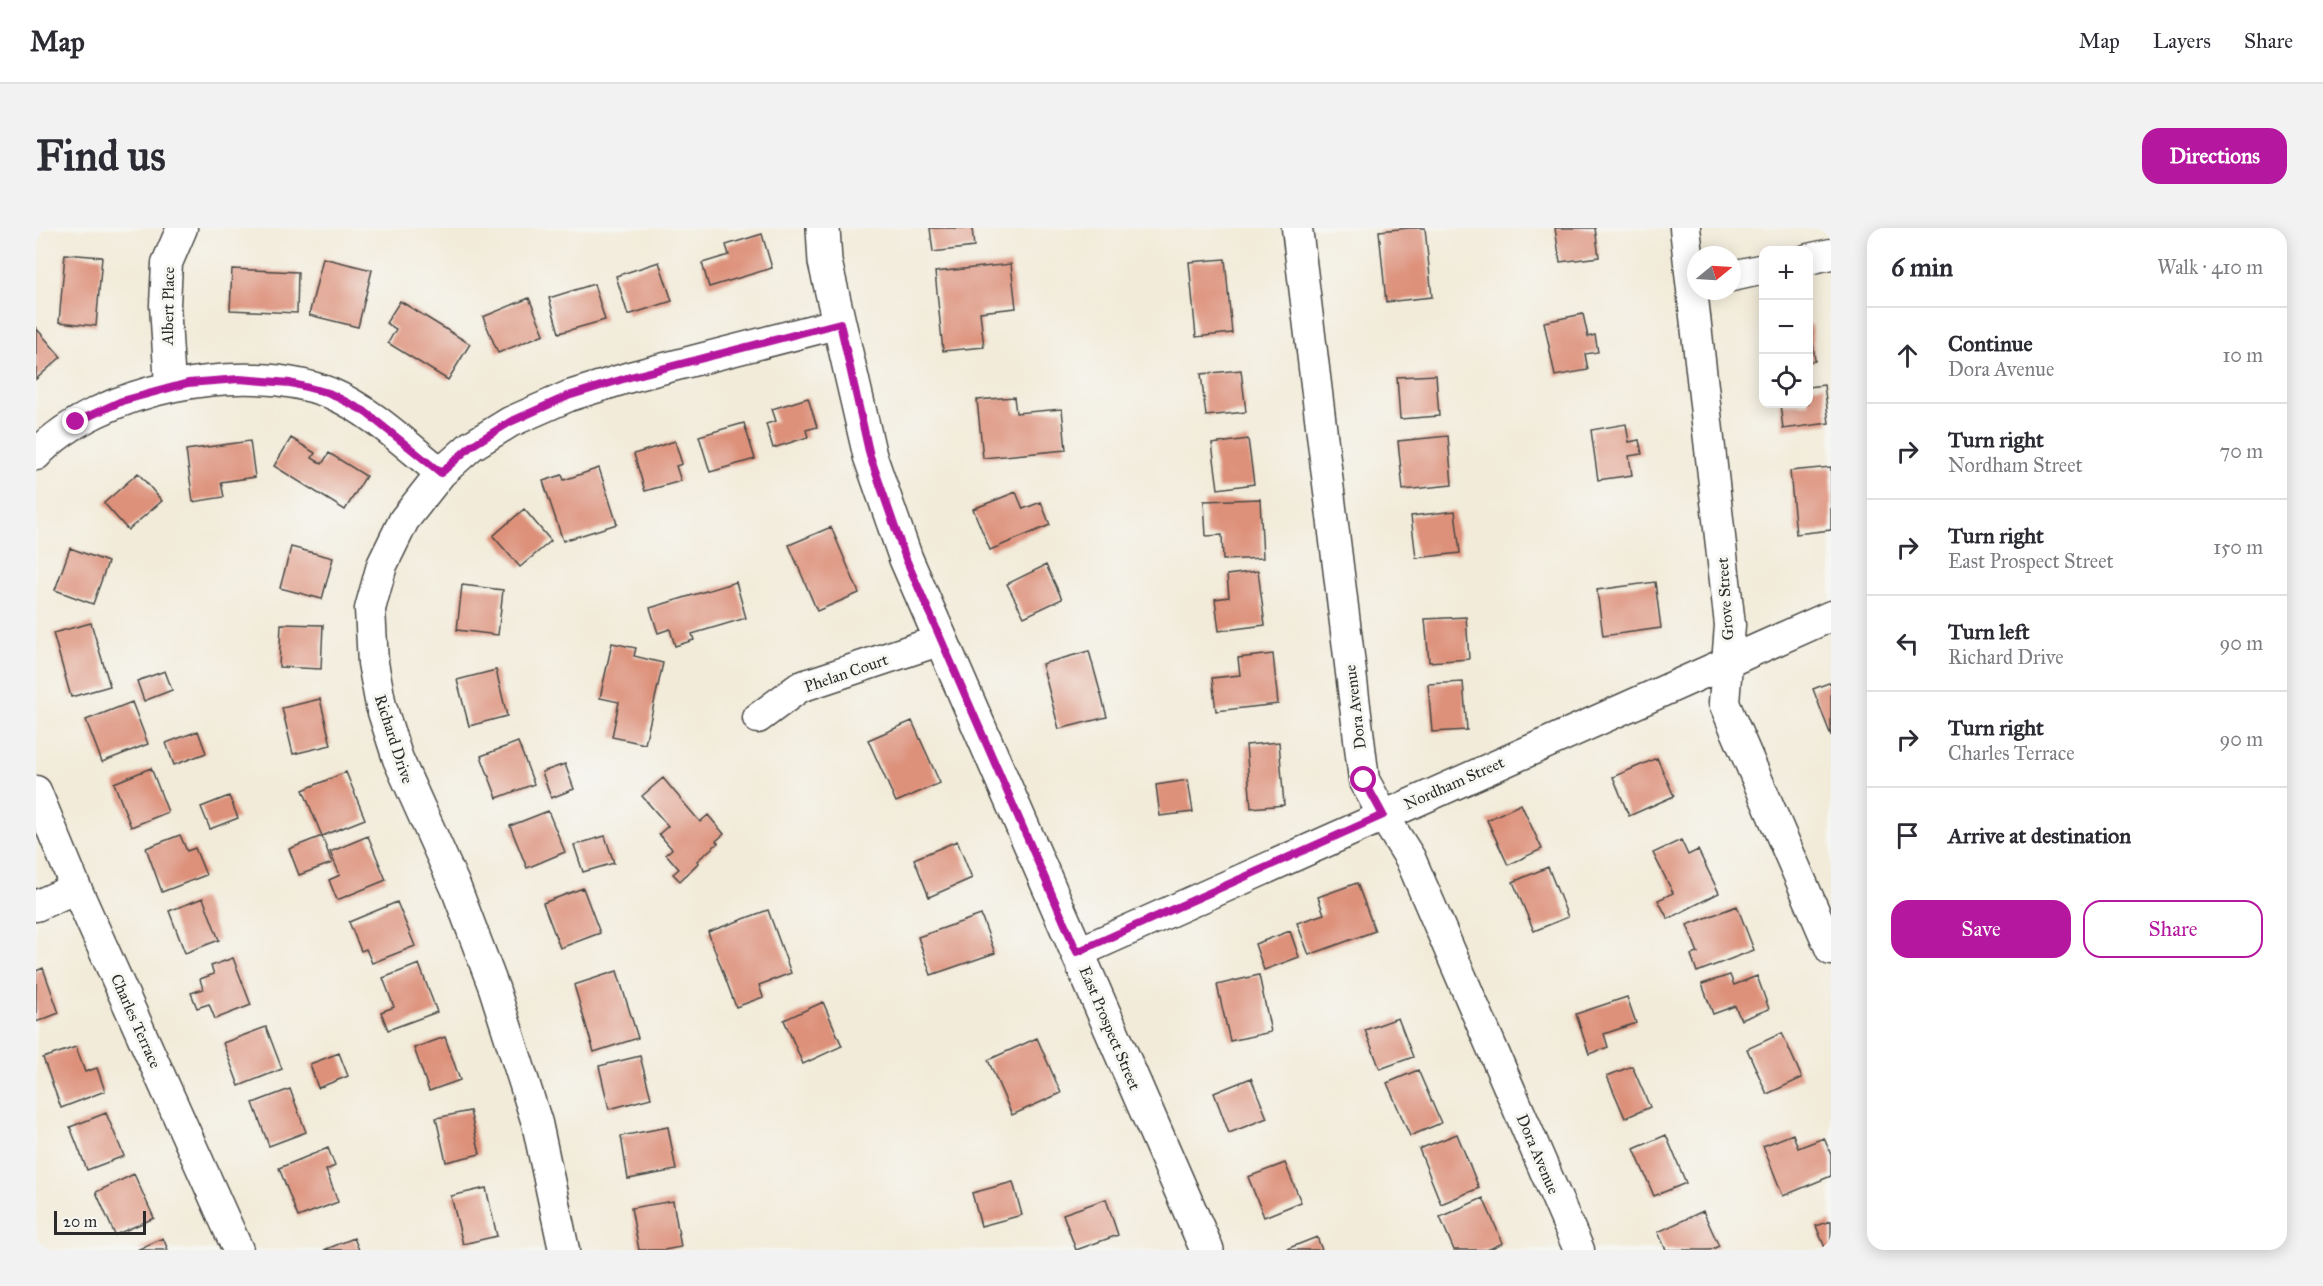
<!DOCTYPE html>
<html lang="en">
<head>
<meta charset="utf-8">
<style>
	body { margin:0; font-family:"IM FELL Great Primer",serif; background:#f2f2f3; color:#2b2b33 }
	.controls { position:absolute; right:18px; top:18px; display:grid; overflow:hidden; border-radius:12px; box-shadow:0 3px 15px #0003 }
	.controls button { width:54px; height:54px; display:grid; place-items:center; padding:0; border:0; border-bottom:2px solid #e1e1e2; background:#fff; color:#2b2b33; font:30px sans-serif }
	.compass { position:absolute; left:1651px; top:18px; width:54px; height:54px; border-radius:50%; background:#fff; box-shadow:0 3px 15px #0003; rotate:72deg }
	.scale { position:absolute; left:18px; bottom:15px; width:92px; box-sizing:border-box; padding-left:6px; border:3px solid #2b2b2b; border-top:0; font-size:16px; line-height:21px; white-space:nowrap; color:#2b2b2b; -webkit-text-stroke:4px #f6f6f2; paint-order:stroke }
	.stop { position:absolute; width:18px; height:18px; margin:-14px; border:4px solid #b5179e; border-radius:50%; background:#fff }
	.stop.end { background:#b5179e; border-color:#fff; box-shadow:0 2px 6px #0008 }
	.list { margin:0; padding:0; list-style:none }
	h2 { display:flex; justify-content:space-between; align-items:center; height:78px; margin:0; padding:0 24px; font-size:26px }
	h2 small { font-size:20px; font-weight:400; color:#7c7c81 }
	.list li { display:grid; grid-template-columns:39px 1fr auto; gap:18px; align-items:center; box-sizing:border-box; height:96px; padding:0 24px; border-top:2px solid #e1e1e2 }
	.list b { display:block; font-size:22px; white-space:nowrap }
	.list p { margin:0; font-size:20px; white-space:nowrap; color:#7c7c81 }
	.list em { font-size:20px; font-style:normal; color:#7c7c81 }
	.actions { display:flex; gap:12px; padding:18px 24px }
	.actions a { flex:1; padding:14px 0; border:2px solid #b5179e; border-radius:18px; text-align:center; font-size:21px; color:#b5179e }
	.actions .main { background:#b5179e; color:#fff }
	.icon { flex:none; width:33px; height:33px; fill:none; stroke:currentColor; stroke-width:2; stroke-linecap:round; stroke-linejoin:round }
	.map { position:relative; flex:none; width:1795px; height:1022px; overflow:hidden; border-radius:18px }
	header { display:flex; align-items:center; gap:36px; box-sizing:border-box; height:84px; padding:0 30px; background:#fff; border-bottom:2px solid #e1e1e2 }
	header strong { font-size:28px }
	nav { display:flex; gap:33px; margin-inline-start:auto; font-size:21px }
	.intro { display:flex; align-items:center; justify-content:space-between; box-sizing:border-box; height:144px; padding:0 36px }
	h1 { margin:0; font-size:42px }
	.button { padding:15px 27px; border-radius:18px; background:#b5179e; color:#fff; font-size:21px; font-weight:700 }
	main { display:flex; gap:36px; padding:0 36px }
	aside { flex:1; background:#fff; border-radius:18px; box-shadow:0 3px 15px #0003 }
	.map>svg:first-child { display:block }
</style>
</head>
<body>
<header>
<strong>Map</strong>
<nav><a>Map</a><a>Layers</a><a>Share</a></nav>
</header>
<div class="intro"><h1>Find us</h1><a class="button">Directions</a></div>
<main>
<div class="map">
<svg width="1795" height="1022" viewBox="0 0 1795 1022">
	<rect width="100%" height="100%" fill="#f6f6f2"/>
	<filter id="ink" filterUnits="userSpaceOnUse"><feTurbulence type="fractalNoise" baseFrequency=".0167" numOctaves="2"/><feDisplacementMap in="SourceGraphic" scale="12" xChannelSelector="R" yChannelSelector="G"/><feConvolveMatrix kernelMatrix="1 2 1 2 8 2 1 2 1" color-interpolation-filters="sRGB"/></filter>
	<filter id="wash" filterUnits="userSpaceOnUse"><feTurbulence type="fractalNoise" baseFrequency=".008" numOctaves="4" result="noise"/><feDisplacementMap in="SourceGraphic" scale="24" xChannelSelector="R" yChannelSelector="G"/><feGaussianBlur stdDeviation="1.35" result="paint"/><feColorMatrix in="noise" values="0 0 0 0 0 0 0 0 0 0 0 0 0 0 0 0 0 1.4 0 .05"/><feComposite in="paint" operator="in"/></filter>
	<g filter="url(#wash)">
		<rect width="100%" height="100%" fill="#f2ebd9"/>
		<g id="blocks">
			<path fill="#dd917a" d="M894 0H936L938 19 897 24Z
				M1374 0H1389L1396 69 1350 74 1343 3Z
				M1519 0H1559L1563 29 1524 34Z
				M726 6 736 40 673 59 666 35 693 27 690 17Z
				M29 26 66 29 60 98 23 94Z
				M287 30 336 42 322 99 273 87Z
				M1189 31 1196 105 1160 109 1153 34Z
				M623 34 636 73 592 87 580 48Z
				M975 36 980 80 944 84 948 119 907 123 899 44Z
				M196 41 262 44 261 85 194 82Z
				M558 56 569 92 523 105 513 70Z
				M493 70 508 106 462 125 447 89Z
				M364 73 434 116 412 152 352 115 360 101 350 95Z
				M1547 86 1552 109 1559 107 1562 124 1549 126 1552 142 1519 148 1508 94Z
				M1772 96H1775L1779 133 1772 134Z
				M0 100 25 129 0 151Z
				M1205 142 1210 184 1170 188 1165 146Z
				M1400 147 1403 188 1364 191 1361 149Z
				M1788 157 1793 195 1747 201 1744 176H1772V159Z
				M978 169 980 185 1026 181 1030 222 947 230 941 172Z
				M772 170 781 199 770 202 772 209 737 220 730 196 740 193 736 181Z
				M708 195 719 231 674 244 663 208Z
				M1590 196 1593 214 1603 212 1606 226 1593 228 1596 247 1562 252 1555 202Z
				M1412 208 1416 257 1367 262 1362 213Z
				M255 210 279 225 276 230 286 236 293 225 330 248 309 282 238 238Z
				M1212 211 1218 256 1182 261 1176 216Z
				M214 213 219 249 185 254 188 269 157 274 150 222Z
				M639 213 646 236 640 238 645 253 609 263 598 226Z
				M1795 239V302L1760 306 1754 243Z
				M563 240 581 296 527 313 507 253 526 247 528 252Z
				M102 245 126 273 92 302 68 275Z
				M980 264 987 281 1005 274 1014 297 954 322 937 281Z
				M1224 271 1227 330 1187 332 1186 307 1170 308 1168 273Z
				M488 281 515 313 484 339 457 308Z
				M1419 283 1424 325 1380 330 1375 288Z
				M795 299 823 365 781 383 753 317Z
				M255 319 297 330 286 371 244 360Z
				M34 320 72 334 57 376 19 362Z
				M1010 337 1026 371 988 389 971 356Z
				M1222 343 1229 397 1183 403 1179 371 1193 369 1191 347Z
				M700 354 710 390 656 406 658 412 639 418 634 401 622 405 614 380Z
				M1619 354 1625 400 1567 408 1561 362Z
				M426 357 467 362 462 407 421 402Z
				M1430 389 1433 431 1393 434 1389 391Z
				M55 395 74 458 35 469 17 405Z
				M245 396 287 397 285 441 243 439Z
				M576 415 600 420 598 428 627 435 609 516 576 509 583 474 564 470Z
				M1053 423 1071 489 1023 501 1006 436Z
				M1237 426 1242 476 1180 483 1176 450 1204 447 1202 430Z
				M460 442 471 488 433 498 421 452Z
				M129 443 136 462 108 473 101 453Z
				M1427 454 1431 502 1396 504 1392 456Z
				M1795 454V508L1777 461Z
				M284 471 295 517 257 526 246 480Z
				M96 474 112 516 66 534 50 492Z
				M876 493 904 555 860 574 832 512Z
				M162 503 170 525 138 537 130 515Z
				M482 514 498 556 461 570 445 528Z
				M1243 514 1248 577 1215 580 1210 517Z
				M1621 530 1638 568 1593 588 1577 549Z
				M529 536 538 561 515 570 506 544Z
				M115 540 132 584 95 599 78 555Z
				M310 544 329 591 286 608 267 562Z
				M627 550 664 594 672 587 688 606 680 613 682 615 661 633 662 635 644 653 637 646 643 641 630 626 636 621 623 606 632 598 606 568Z
				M1152 552 1157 584 1124 588 1120 557Z
				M193 568 202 590 174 601 165 579Z
				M1485 576 1506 621 1472 637 1451 592Z
				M512 583 529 624 491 640 474 598Z
				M144 607 151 623 159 620 170 647 126 664 110 620Z
				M286 608 296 635 263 647 253 621Z
				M332 608 350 652 301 672 293 652 304 647 294 624Z
				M569 608 578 635 547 644 538 617Z
				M1645 612 1652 627 1662 622 1683 665 1632 691 1622 672 1637 665 1617 625Z
				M921 613 936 650 893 669 878 631Z
				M1512 639 1532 689 1498 703 1477 654Z
				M1321 655 1339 703 1273 727 1261 695 1288 686 1282 669Z
				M547 660 564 705 524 720 507 675Z
				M167 670 183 712 149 725 133 683Z
				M361 674 379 718 336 735 330 721 325 723 313 694Z
				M1701 678 1718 722 1661 744 1655 727 1662 725 1651 697Z
				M732 682 755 745 723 757 727 769 700 779 672 704Z
				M945 687 959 725 895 747 882 709Z
				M1254 703 1263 729 1228 742 1219 716Z
				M197 730 215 777 179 791 173 776 161 780 155 765 167 761 164 751 178 746 175 738Z
				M383 736 401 784 352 802 345 784 358 779 347 750Z
				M7 740 23 785 0 794V743Z
				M581 743 602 810 558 824 538 757Z
				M1223 747 1235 804 1194 813 1181 757Z
				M1694 747 1698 757 1721 748 1733 781 1705 792 1699 778 1677 786 1666 756Z
				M1591 769 1600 795 1568 806 1572 819 1553 826 1540 786Z
				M787 774 806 818 767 836 748 792Z
				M1362 790 1377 829 1344 841 1329 802Z
				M230 799 246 841 203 858 187 815Z
				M1746 805 1766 850 1731 866 1711 821Z
				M409 809 424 852 393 863 378 820Z
				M1001 810 1025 865 976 887 952 832Z
				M40 819 49 844 61 840 69 863 25 880 7 830Z
				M303 825 312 848 282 860 274 836Z
				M604 828 615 870 573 881 563 838Z
				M1596 838 1614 879 1589 890 1571 848Z
				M1382 842 1405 895 1374 908 1351 855Z
				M1215 850 1231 890 1193 905 1178 865Z
				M254 861 270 904 233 918 217 875Z
				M434 883 444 926 410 934 400 890Z
				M70 885 88 928 51 942 34 899Z
				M632 899 640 942 592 951 585 908Z
				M1421 906 1443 960 1405 976 1383 921Z
				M1757 906 1762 920 1788 910 1795 927V948L1747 968 1727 918Z
				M1630 907 1650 955 1618 968 1598 921Z
				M292 920 299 938 290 942 302 974 262 989 243 940Z
				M1249 935 1265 974 1228 989 1212 949Z
				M98 946 118 990 79 1007 60 964Z
				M977 954 986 987 945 998 936 965Z
				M450 960 461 1008 427 1016 415 968Z
				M1447 970 1467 1015 1451 1022H1418L1404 989Z
				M1070 971 1082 1007 1040 1022 1027 986Z
				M637 973 645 1019 628 1022H603L595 980Z
				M1667 983 1683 1018 1674 1022H1630L1622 1004Z
				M1795 993V1022H1790L1780 998Z
				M1281 1009 1286 1022H1248Z
				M127 1010 132 1022H101Z
				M318 1010 323 1022H288Z"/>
		</g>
	</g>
	<g filter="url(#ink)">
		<use href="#blocks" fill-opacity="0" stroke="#494845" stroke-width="1.5"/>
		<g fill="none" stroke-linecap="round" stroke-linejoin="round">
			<g stroke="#494845" stroke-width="33">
				<path id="minor" d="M1261 0 1328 552 1347 587 1374 630 1543 1022
					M1649 0 1694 397 1688 475 1795 722
					M1772 31 1795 26
					M1696 48 1728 41
					M134 158 129 77 131 35 146 0
					M0 227C62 160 209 131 294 165 336 183 370 217 405 245
					M722 490 764 459 905 412
					M0 563 40 660 202 1022
					M0 678 40 660
					M1041 725 1795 388
					M528 1022 501 895 458 760 420 660 362 531 345 478 337 435 334 381 346 337 368 292 405 245 435 218 474 194 533 168 594 149 804 95"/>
			</g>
			<g stroke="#494845" stroke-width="36">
				<path id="tertiary" d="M787 0 789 34 834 228 870 331 1171 1022"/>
			</g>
			<use href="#minor" stroke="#fff" stroke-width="30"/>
			<use href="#tertiary" stroke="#fff" stroke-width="33"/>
		</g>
	</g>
	<g fill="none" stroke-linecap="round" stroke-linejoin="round" filter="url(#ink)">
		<path stroke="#b5179e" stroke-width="8" d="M40 194 86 173 152 155 203 151 254 155 293 165 328 183 405 245 435 218 474 194 532 168 594 149 804 95 834 228 870 331 1041 724 1347 587 1328 552"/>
	</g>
	<g text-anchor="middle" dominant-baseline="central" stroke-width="6" stroke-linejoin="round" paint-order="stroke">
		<g font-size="16" fill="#2b2b2b" stroke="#f6f6f2">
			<text transform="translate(132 78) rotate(-89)">Albert Place</text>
			<text transform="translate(1689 371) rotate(-94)">Grove Street</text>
			<text transform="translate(810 445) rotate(-19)">Phelan Court</text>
			<text transform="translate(1319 479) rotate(-97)">Dora Avenue</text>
			<text transform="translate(358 511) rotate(72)">Richard Drive</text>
			<text transform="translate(1418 555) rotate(-24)">Nordham Street</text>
			<text transform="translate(100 793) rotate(66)">Charles Terrace</text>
			<text transform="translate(1074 800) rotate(67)">East Prospect Street</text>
			<text transform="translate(1502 926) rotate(67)">Dora Avenue</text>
		</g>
	</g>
</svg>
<div class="controls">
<button>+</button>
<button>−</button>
<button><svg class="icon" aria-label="locate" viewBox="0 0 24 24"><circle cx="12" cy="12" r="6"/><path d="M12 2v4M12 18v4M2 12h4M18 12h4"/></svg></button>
</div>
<svg class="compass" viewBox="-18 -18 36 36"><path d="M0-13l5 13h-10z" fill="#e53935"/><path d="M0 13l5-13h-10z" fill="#7c7c81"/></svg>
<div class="scale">20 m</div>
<div class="stop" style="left:1328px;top:552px"></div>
<div class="stop end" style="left:40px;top:194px"></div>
</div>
<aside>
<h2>6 min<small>Walk · 410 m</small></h2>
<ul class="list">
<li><svg class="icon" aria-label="ahead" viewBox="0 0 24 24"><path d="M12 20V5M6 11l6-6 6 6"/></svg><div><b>Continue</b><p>Dora Avenue</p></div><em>10 m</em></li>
<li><svg class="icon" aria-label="right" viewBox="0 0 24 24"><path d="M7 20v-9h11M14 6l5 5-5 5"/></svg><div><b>Turn right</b><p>Nordham Street</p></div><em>70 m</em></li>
<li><svg class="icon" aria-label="right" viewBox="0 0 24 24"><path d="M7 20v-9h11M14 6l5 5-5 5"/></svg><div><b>Turn right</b><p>East Prospect Street</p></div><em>150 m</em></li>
<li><svg class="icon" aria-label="left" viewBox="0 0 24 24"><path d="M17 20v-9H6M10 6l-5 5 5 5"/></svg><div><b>Turn left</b><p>Richard Drive</p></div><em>90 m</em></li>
<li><svg class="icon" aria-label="right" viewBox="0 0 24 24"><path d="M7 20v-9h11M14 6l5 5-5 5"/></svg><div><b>Turn right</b><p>Charles Terrace</p></div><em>90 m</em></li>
<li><svg class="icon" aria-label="arrive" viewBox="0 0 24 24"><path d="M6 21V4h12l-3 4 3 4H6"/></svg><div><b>Arrive at destination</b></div></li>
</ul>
<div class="actions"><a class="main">Save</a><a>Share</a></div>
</aside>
</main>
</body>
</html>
